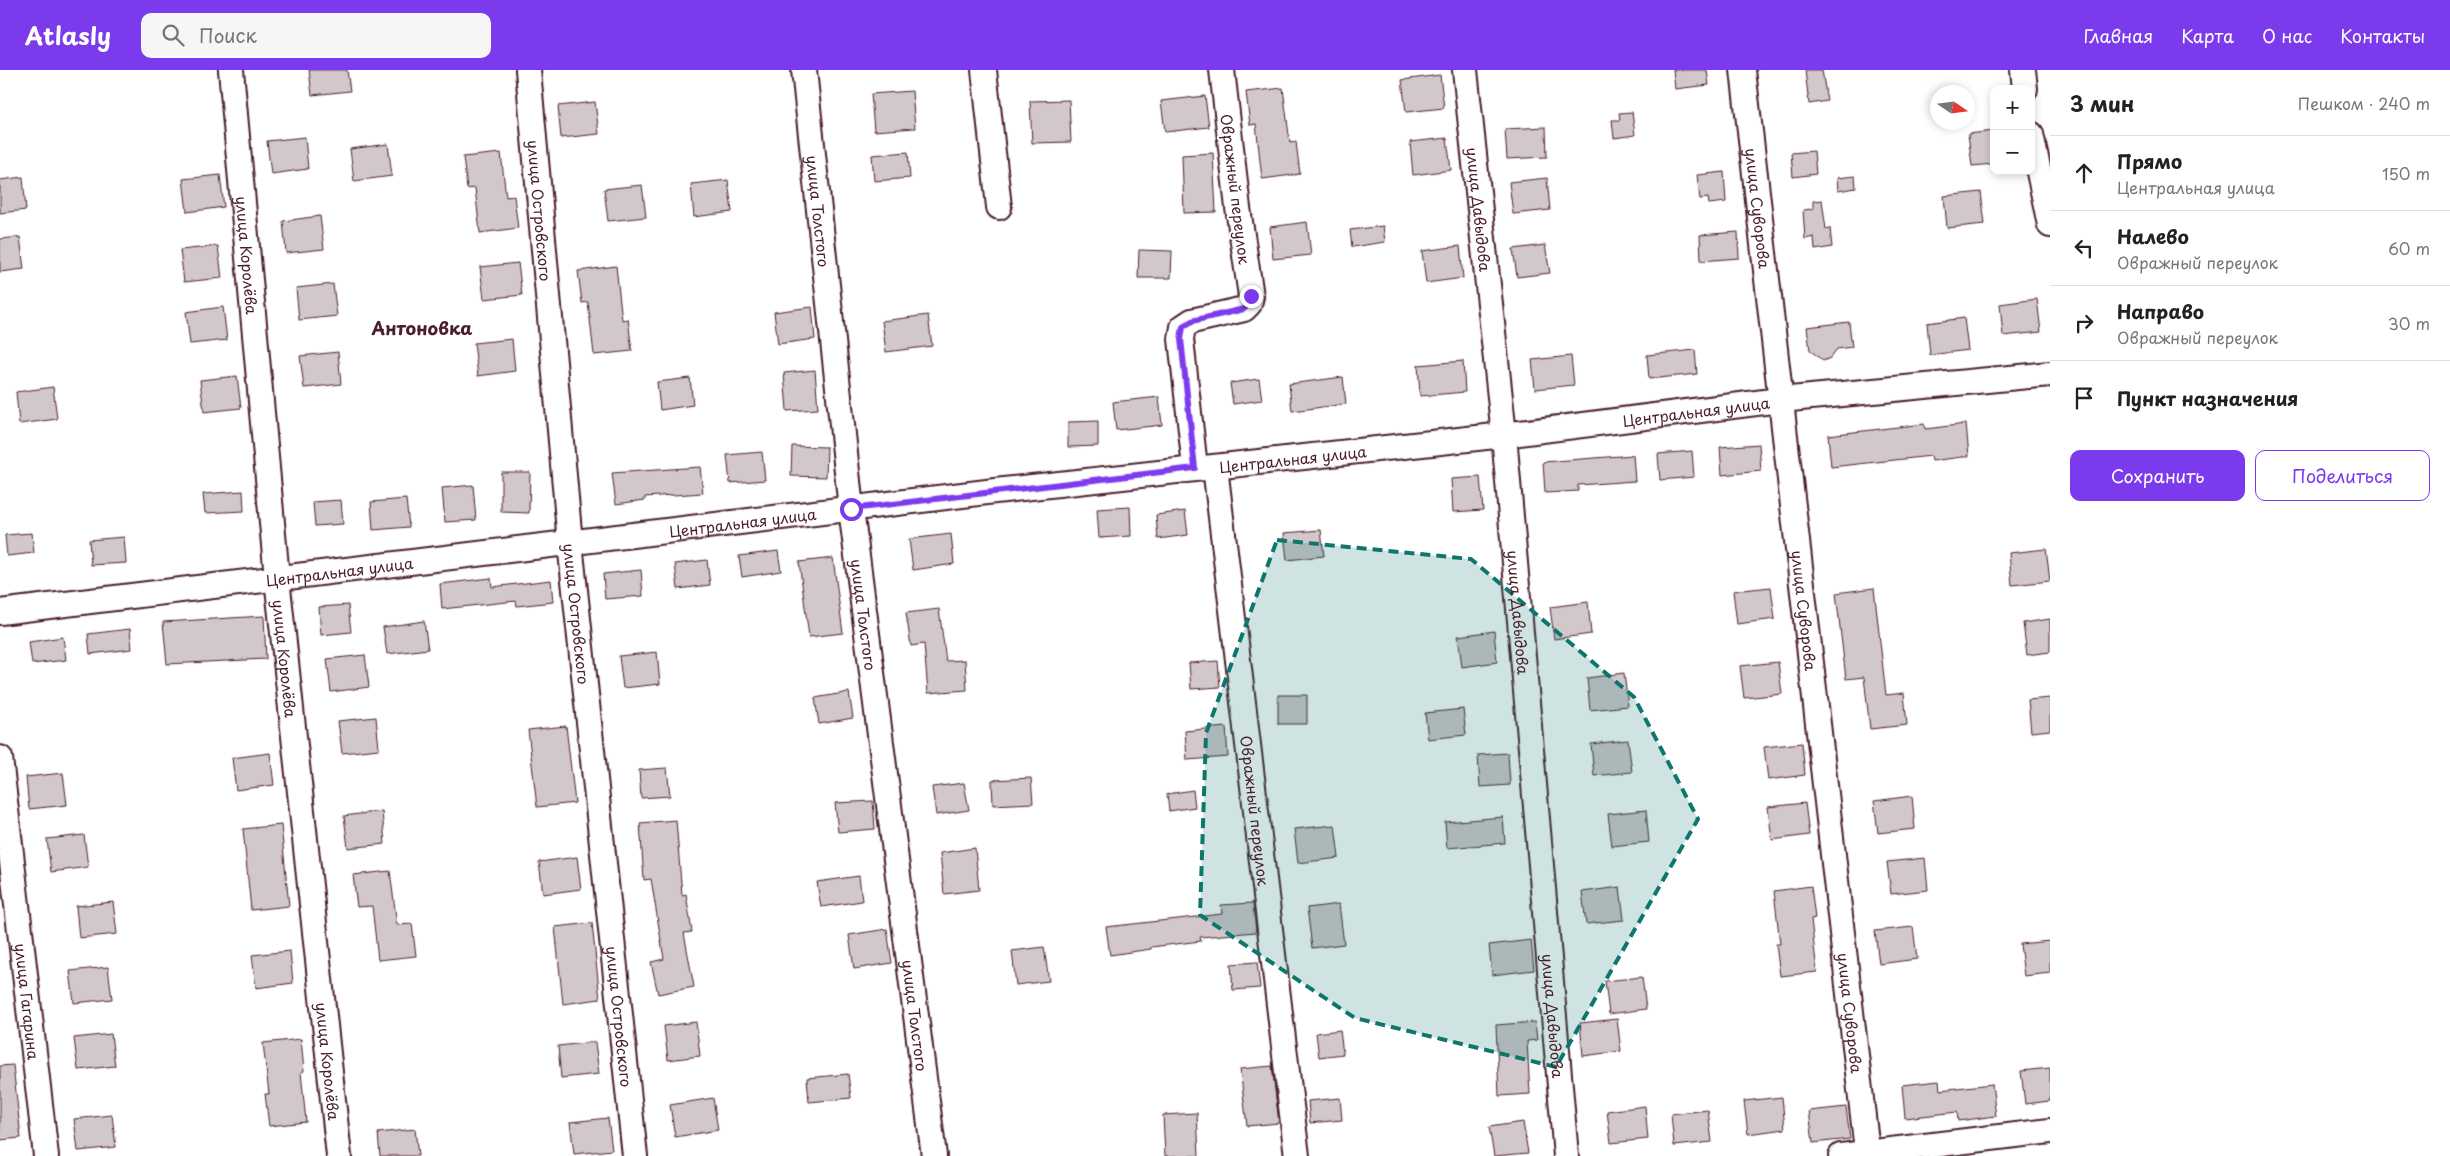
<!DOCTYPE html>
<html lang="ru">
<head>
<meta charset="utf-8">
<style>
	body { margin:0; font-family:"Playpen Sans",sans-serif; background:#f6f6f6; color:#222 }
	.controls { position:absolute; right:15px; top:15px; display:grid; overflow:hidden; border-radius:10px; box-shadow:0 2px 8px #0003 }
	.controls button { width:45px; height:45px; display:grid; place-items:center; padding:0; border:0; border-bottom:1px solid #e0e0e0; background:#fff; color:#222; font:25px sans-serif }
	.compass { position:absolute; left:1930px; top:15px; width:45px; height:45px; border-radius:50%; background:#fff; box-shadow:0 2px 8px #0003; rotate:103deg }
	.stop { position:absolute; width:15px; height:15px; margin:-11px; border:4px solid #7c3aed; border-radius:50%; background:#fff }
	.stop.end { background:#7c3aed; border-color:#fff; box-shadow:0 1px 5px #0008 }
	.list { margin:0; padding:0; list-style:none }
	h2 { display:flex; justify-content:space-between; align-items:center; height:65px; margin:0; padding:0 20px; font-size:21px }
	h2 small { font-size:16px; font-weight:400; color:#767676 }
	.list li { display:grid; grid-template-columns:32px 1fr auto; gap:15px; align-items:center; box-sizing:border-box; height:75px; padding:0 20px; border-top:1px solid #e0e0e0 }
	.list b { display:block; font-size:19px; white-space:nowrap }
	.list p { margin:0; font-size:16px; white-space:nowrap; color:#767676 }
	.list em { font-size:16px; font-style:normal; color:#767676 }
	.actions { display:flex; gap:10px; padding:15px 20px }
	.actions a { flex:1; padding:11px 0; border:1px solid #7c3aed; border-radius:10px; text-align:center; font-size:18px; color:#7c3aed }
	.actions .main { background:#7c3aed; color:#fff }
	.icon { flex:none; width:28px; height:28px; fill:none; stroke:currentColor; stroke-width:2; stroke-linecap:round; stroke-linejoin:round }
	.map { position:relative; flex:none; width:2050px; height:1086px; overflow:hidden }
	header { display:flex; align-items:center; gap:30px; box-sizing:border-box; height:70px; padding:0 25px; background:#7c3aed; color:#fff }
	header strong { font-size:24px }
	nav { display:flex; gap:28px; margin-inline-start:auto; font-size:18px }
	.search { width:350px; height:45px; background:#f6f6f6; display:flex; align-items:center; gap:12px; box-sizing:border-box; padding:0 18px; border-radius:10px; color:#767676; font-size:19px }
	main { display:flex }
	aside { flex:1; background:#fff }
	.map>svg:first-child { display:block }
</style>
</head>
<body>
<header>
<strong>Atlasly</strong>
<div class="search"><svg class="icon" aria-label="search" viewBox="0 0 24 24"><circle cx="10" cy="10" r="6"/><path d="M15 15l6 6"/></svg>Поиск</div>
<nav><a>Главная</a><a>Карта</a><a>О нас</a><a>Контакты</a></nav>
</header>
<main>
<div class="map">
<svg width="2050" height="1086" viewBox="0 0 2050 1086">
	<rect width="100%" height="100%" fill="#fff"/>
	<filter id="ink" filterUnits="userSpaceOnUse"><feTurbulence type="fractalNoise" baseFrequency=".02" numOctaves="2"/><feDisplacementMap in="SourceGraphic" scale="10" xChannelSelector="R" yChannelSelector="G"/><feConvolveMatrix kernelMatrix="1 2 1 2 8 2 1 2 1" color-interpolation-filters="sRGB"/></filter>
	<g filter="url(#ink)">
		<path fill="#d2c7cb" stroke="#4a1f2b" d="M309 0H347L350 21 312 25Z
			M1673 0H1707L1709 15 1675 19Z
			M1805 0H1822L1827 31 1809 34Z
			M1440 5 1444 38 1406 42 1402 10Z
			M1283 18 1290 73 1296 72 1300 104 1262 109 1256 54 1250 55 1246 22Z
			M912 21 915 58 874 61 871 24Z
			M1205 26 1209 57 1165 62 1161 31Z
			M1069 30 1071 72 1032 73 1030 31Z
			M595 32 599 64 561 68 558 36Z
			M1632 42 1635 65 1614 68 1612 50H1620L1619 43Z
			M1546 57 1547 87 1507 89 1505 59Z
			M1994 61V94L1972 96 1968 64Z
			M305 67 308 99 271 104 267 71Z
			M1447 68 1451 100 1413 105 1410 72Z
			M388 74 392 106 354 111 350 79Z
			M1814 81 1816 104 1793 107 1791 83Z
			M908 82 910 108 874 111 872 85Z
			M501 83 506 127 514 126 518 158 480 163 475 118 467 119 463 87Z
			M1213 83 1216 142 1184 143 1182 85Z
			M1724 102 1726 132 1709 134 1708 128 1700 129 1697 105Z
			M220 105 224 137 187 142 183 109Z
			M1855 106 1856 118 1838 121 1837 108Z
			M23 107 26 140 0 143V110Z
			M1547 108 1550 140 1513 144 1509 112Z
			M728 110 732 142 694 147 691 114Z
			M642 115 646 147 608 151 604 119Z
			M1981 122 1985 154 1947 158 1944 126Z
			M1822 130 1826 159 1830 158 1832 177 1815 180 1814 167 1805 169 1803 140 1813 139V131Z
			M320 146 324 179 286 183 283 151Z
			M1307 152 1311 185 1273 189 1270 157Z
			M1383 156 1385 172 1352 177 1350 160Z
			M1738 162 1739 188 1701 191 1700 165Z
			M20 167 24 199 0 202V169Z
			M1545 175 1550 203 1517 207 1513 179Z
			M218 176 222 208 184 212 180 180Z
			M1460 176 1463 208 1426 213 1422 181Z
			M1139 180 1172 181 1171 208H1138Z
			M518 193 522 225 484 229 480 197Z
			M616 196 622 250 628 249 632 281 594 285 588 232 582 233 578 201Z
			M333 214 337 246 299 250 296 218Z
			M2037 229 2041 262 2003 266 2000 234Z
			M223 237 227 270 190 274 186 242Z
			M812 237 815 269 778 274 774 242Z
			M928 245 932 276 886 282 882 251Z
			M1964 248 1968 280 1930 285 1927 253Z
			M1849 252 1852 277 1837 279 1830 288 1823 291 1810 280 1807 257Z
			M512 269 515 301 478 306 474 273Z
			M1695 280 1697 304 1649 309 1647 285Z
			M338 282 341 314 304 318 300 286Z
			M1571 286 1574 315 1535 319 1532 290Z
			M1463 291 1465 322 1420 326 1418 295Z
			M815 300 818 339 787 341 784 303Z
			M237 306 241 338 204 342 200 310Z
			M1343 307 1346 334 1292 341 1289 314Z
			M690 308 693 335 660 340 657 312Z
			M1259 309 1262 330 1233 334 1230 313Z
			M53 317 57 349 19 354 16 322Z
			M1159 327 1162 355 1116 360 1113 332Z
			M1098 351V376L1068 377V352Z
			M1924 354 1925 359 1966 354 1969 386 1932 391 1931 386 1831 397 1828 365Z
			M1759 374 1761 401 1722 405 1720 377Z
			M792 376 827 377 826 407 791 406Z
			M1692 381 1694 407 1660 410 1658 384Z
			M762 382 765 410 730 413 727 385Z
			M1633 385 1635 411 1578 415V421L1545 423 1543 392Z
			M700 397 703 423 645 427V430L616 434 612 403Z
			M501 402H530L529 443 501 442Z
			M1480 407 1483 440 1453 442 1451 409Z
			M473 415 476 450 445 452 442 418Z
			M243 421 244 441 205 443 203 424Z
			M406 429 409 457 373 460 371 432Z
			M341 430 343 454 315 456 313 432Z
			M1130 437 1131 466 1099 468 1097 439Z
			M1185 441 1188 465 1158 469 1156 445Z
			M1321 460 1324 486 1287 490 1284 463Z
			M32 463 34 483 7 486 5 465Z
			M951 464 954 494 913 500 909 469Z
			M124 467 126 493 91 495 89 470Z
			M2046 479 2050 511 2012 515 2009 483Z
			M778 481 781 501 742 507 739 486Z
			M833 488 843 563 809 567 799 492Z
			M707 490 710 515 678 519 675 494Z
			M641 500 643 526 605 529 603 504Z
			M491 508 492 517 551 510 553 532 517 536 516 531 442 539 440 514Z
			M1771 517 1775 549 1737 554 1733 521Z
			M1874 518 1886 625 1904 623 1907 655 1870 659 1864 607 1846 609 1836 523Z
			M1588 532 1591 564 1554 569 1550 537Z
			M348 535 351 562 321 565 319 537Z
			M939 539 946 591 965 590 967 620 928 623 924 574 911 576 906 543Z
			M264 546 266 589 167 594 163 552Z
			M2050 549V582L2027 585 2023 553Z
			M424 551 428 579 387 584 383 557Z
			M130 559 132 579 90 584 88 564Z
			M1494 561 1497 592 1462 597 1458 566Z
			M63 567 66 590 32 594 29 572Z
			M657 582 660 614 623 618 619 586Z
			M365 585 369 617 331 622 327 589Z
			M1218 591 1220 617 1191 619 1189 593Z
			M1778 592 1782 624 1744 628 1740 596Z
			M1624 603 1628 636 1590 640 1587 608Z
			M849 622 853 648 819 654 815 628Z
			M1278 625H1307V654H1278Z
			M2050 628V660L2031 662 2028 630Z
			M1463 639 1466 665 1428 669 1425 643Z
			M376 647 379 679 342 683 338 651Z
			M566 656 575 733 537 737 528 660Z
			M1226 657 1228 687 1187 690 1185 661Z
			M1628 670 1632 702 1594 706 1591 674Z
			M1802 673 1805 705 1768 710 1764 677Z
			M270 683 274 715 236 720 232 688Z
			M1508 683 1510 715 1480 717 1478 685Z
			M667 698 670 726 641 728 639 700Z
			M63 703 67 735 29 739 26 707Z
			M1031 708 1033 733 993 735 992 710Z
			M964 713 969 740 936 745 932 717Z
			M1193 720 1195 737 1169 741 1167 724Z
			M1912 726 1915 759 1878 763 1874 731Z
			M873 731 875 759 838 762 835 733Z
			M1805 733 1809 765 1772 770 1768 737Z
			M1646 740 1649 772 1612 776 1608 744Z
			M382 741 385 774 348 778 344 746Z
			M1503 747 1505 773 1447 778 1445 752Z
			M676 750 682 825 686 824 692 862 684 863 694 917 658 924 651 892 664 889 651 809 644 810 640 753Z
			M281 755 289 836 251 840 243 759Z
			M1335 755 1339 788 1298 793 1294 759Z
			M84 765 88 797 51 802 47 769Z
			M975 778 979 820 944 824 940 783Z
			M577 787 581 819 543 824 539 792Z
			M1925 788 1928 820 1891 824 1887 792Z
			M390 801 397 855 412 854 416 886 378 890 372 836 357 837 353 805Z
			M859 806 862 831 821 837 817 812Z
			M1811 816 1815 848 1811 849 1817 902 1780 906 1776 874H1780L1774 821Z
			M1620 817 1624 850 1586 854 1582 822Z
			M113 832 117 864 79 868 76 836Z
			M1253 833 1256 862 1200 867 1201 871 1151 877V879L1110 885 1106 857 1222 844 1221 835Z
			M1339 834 1344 874 1312 878 1307 838Z
			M592 853 600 929 563 934 555 857Z
			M1913 857 1917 889 1879 894 1875 861Z
			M887 859 892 893 854 899 849 865Z
			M1531 870 1534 900 1492 905 1489 875Z
			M2050 871V903L2024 906 2020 874Z
			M1044 877 1049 911 1016 915 1012 881Z
			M290 881 293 913 256 918 252 885Z
			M1257 892 1260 918 1233 920 1231 894Z
			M108 897 112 929 74 933 70 901Z
			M1642 907 1646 939 1609 944 1605 911Z
			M1617 949 1621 981 1583 986 1580 953Z
			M696 952 700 986 668 990 664 956Z
			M1535 952 1537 970 1527 971 1530 1024 1499 1026 1496 955Z
			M1340 960 1343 984 1319 987 1316 963Z
			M111 964 115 996 78 1000 74 968Z
			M301 969 304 1001 301 1002 306 1052 269 1056 265 1024H269L263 973Z
			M595 972 599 1004 561 1008 558 976Z
			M13 995 21 1068 0 1070V996Z
			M1272 996 1279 1053 1247 1056 1240 999Z
			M2050 998V1031L2025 1034 2021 1001Z
			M848 1004 851 1028 809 1032 807 1008Z
			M1939 1011 1940 1020 1992 1014 1996 1046 1958 1051 1957 1042 1905 1048 1902 1015Z
			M1782 1027 1785 1059 1748 1064 1744 1031Z
			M713 1028 718 1060 675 1067 670 1035Z
			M1340 1028 1342 1050 1310 1053 1308 1031Z
			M1645 1036 1648 1069 1611 1073 1607 1041Z
			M1846 1037 1850 1069 1813 1073 1809 1041Z
			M1708 1040 1712 1072 1674 1076 1671 1044Z
			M1197 1043 1199 1086H1165L1163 1045Z
			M112 1045 116 1077 78 1081 74 1049Z
			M608 1048 612 1080 574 1084 570 1052Z
			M1523 1052 1528 1083 1494 1086 1489 1057Z
			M415 1059 418 1086H380L378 1063Z"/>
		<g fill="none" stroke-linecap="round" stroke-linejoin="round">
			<g stroke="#4a1f2b" stroke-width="28">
				<g id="minor">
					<path id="s1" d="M231 0 277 508 339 1086"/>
					<path id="s2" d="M528 0 570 473 635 1086"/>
					<path id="s3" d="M804 0 851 439 934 1086"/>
					<path d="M984 0 999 137"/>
					<path id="s4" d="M1465 0 1504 365 1566 1086"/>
					<path id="s5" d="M1743 0 1867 1081"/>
					<path d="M2023 0 2025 19"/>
					<path d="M2031 64 2050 155"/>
					<path id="s6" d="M1215 397 1297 1086"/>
					<path d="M1195 398 1181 269 1183 257 1192 251 1244 239 1249 234 1251 226 1238 138 1222 0"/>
					<path id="s7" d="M0 542 995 421 1504 365 1780 330 2050 304"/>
					<path id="s8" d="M0 688 46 1086"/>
					<path d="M1841 1086 2050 1061"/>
				</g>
			</g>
			<use href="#minor" stroke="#fff" stroke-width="24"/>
		</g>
	</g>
	<g fill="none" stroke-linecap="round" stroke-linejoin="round" filter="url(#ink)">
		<path stroke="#7c3aed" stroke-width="6" d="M851 439 1195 398 1181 269 1183 257 1192 251 1244 239 1249 234 1251 226"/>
	</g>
	<path fill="#0f766e" fill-opacity="0.2" stroke="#0f766e" stroke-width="4" stroke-dasharray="10 6" stroke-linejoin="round" d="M1277 470 1471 489 1634 627 1698 749 1556 997 1355 948 1200 845 1206 663Z"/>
	<g text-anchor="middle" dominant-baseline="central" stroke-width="4" stroke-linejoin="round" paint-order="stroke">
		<g font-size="15" fill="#4a1f2b" stroke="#fff">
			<text transform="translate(1236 119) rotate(83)">Овражный переулок</text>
			<text stroke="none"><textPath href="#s5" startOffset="139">улица Суворова</textPath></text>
			<text stroke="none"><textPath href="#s4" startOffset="140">улица Давыдова</textPath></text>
			<text stroke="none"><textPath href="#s2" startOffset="141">улица Островского</textPath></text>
			<text stroke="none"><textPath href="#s3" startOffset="142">улица Толстого</textPath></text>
			<text stroke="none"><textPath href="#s1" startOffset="186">улица Королёва</textPath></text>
			<text stroke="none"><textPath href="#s7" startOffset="1708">Центральная улица</textPath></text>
			<text stroke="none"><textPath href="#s7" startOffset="1302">Центральная улица</textPath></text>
			<text stroke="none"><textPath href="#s7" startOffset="748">Центральная улица</textPath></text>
			<text stroke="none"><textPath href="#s7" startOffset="342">Центральная улица</textPath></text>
			<text stroke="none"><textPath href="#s5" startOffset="544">улица Суворова</textPath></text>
			<text stroke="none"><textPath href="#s4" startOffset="545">улица Давыдова</textPath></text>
			<text stroke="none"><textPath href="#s2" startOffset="546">улица Островского</textPath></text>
			<text stroke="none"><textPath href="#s3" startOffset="548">улица Толстого</textPath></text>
			<text stroke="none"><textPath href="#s1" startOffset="591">улица Королёва</textPath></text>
			<text stroke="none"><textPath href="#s6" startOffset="346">Овражный переулок</textPath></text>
			<text stroke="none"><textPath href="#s8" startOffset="245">улица Гагарина</textPath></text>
			<text stroke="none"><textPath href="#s5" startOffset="949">улица Суворова</textPath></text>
			<text stroke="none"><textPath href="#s3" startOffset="952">улица Толстого</textPath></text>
			<text stroke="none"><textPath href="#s4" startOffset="950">улица Давыдова</textPath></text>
			<text stroke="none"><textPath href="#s2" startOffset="951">улица Островского</textPath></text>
			<text stroke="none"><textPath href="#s1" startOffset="996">улица Королёва</textPath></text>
		</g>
		<g font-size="18" font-weight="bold" fill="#4a1f2b" stroke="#fff">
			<text x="422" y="257">Антоновка</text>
		</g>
	</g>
</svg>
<div class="controls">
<button>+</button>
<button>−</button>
</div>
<svg class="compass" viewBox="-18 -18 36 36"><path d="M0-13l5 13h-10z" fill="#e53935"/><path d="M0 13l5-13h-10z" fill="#767676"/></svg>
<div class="stop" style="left:851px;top:439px"></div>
<div class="stop end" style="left:1251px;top:226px"></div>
</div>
<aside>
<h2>3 мин<small>Пешком · 240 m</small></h2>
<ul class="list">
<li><svg class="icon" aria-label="ahead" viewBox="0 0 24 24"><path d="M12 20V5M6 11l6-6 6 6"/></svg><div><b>Прямо</b><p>Центральная улица</p></div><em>150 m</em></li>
<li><svg class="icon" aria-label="left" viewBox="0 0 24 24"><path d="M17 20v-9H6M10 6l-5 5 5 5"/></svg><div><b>Налево</b><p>Овражный переулок</p></div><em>60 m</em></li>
<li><svg class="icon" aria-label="right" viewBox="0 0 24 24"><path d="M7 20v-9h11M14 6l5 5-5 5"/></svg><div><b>Направо</b><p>Овражный переулок</p></div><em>30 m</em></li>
<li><svg class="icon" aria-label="arrive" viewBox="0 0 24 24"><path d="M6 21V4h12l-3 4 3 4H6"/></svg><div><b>Пункт назначения</b></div></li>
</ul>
<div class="actions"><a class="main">Сохранить</a><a>Поделиться</a></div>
</aside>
</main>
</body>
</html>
